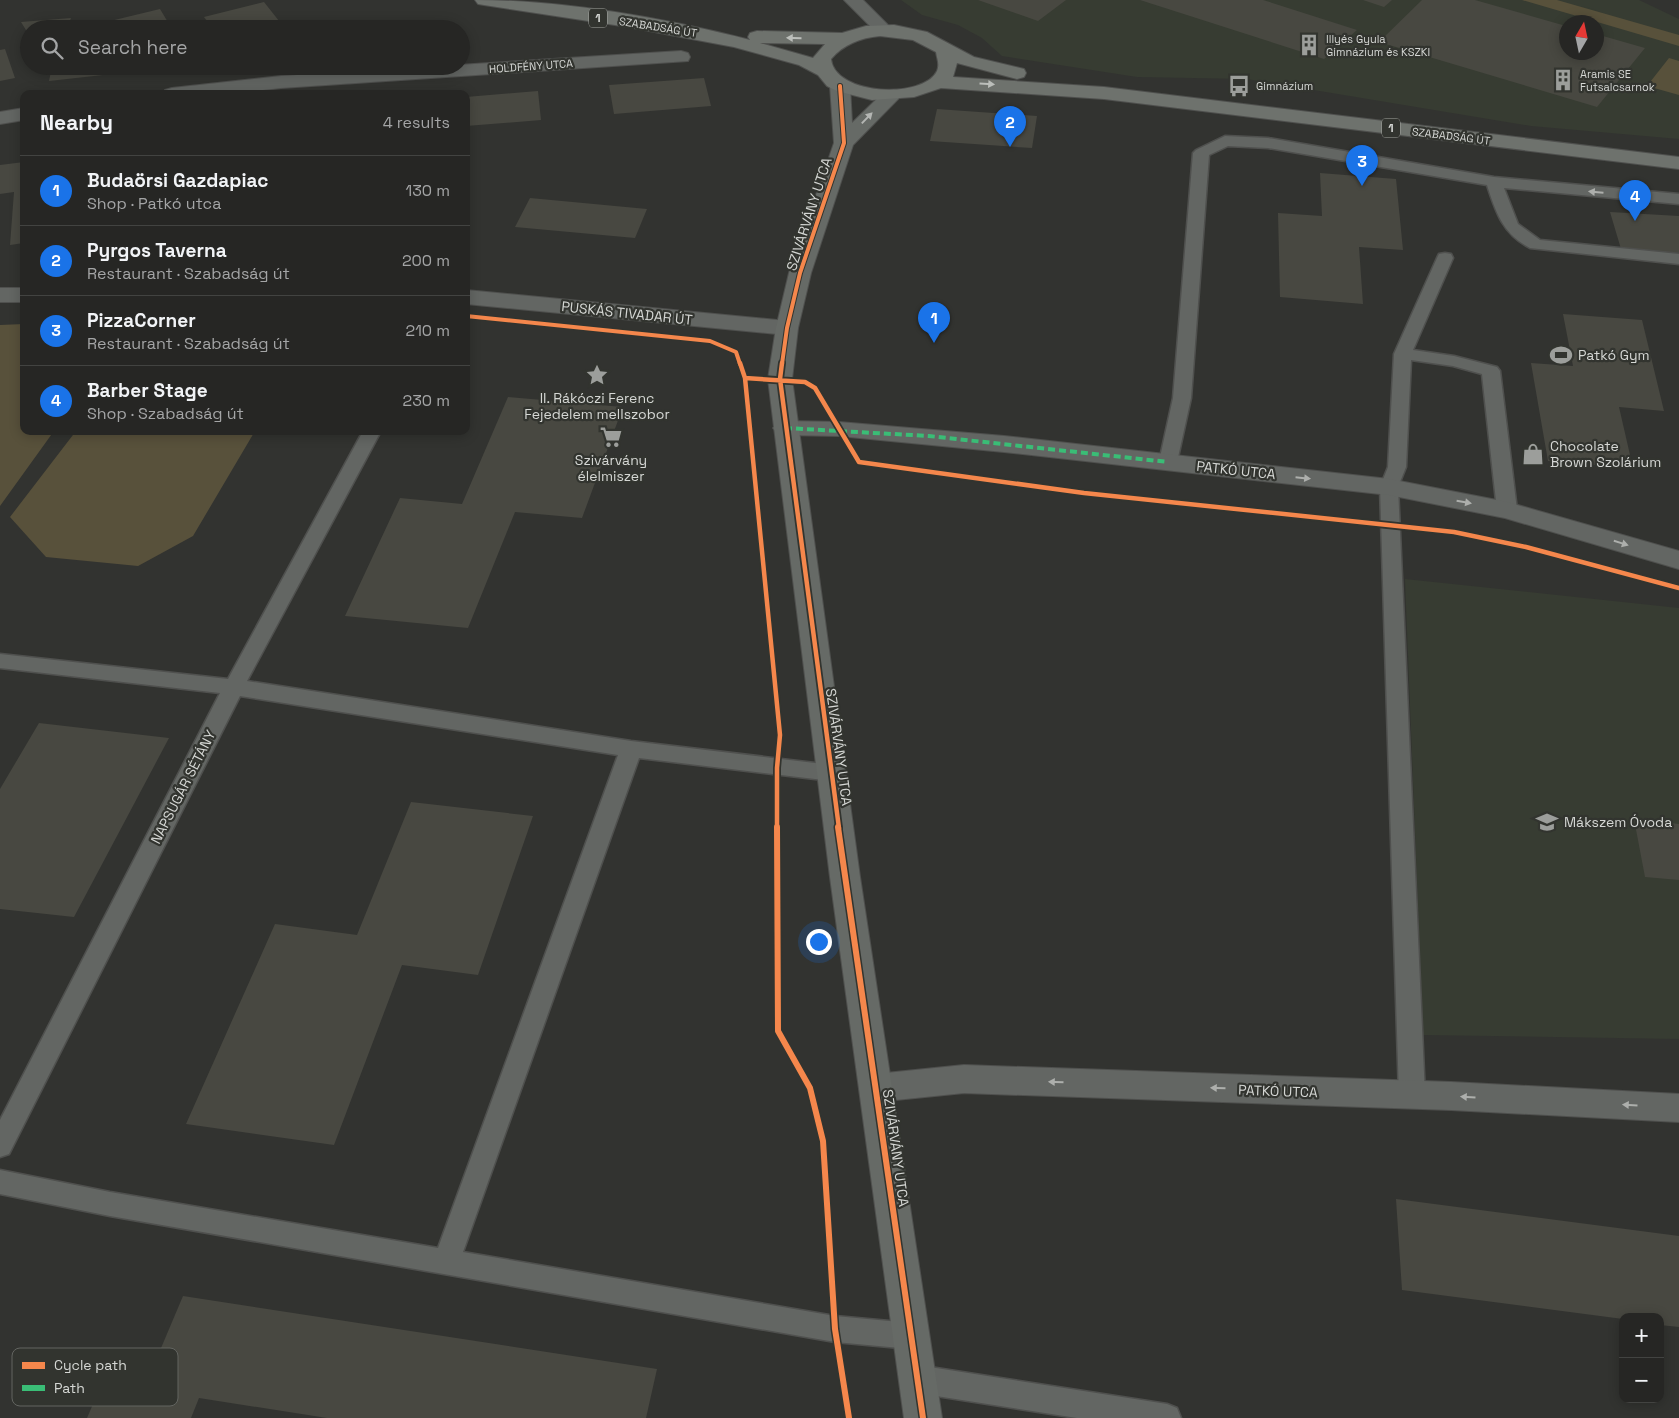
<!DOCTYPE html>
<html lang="en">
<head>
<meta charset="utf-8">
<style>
	body { margin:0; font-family:"Space Grotesk",sans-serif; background:#323231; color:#f1f3f6 }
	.controls { position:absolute; right:15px; bottom:15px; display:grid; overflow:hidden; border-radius:10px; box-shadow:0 2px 12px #0003 }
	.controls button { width:45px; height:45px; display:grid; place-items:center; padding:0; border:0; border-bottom:1px solid #424341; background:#262624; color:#f1f3f6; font:25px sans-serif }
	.compass { position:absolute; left:1559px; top:15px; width:45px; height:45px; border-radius:50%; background:#262624; box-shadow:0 2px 12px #0003; rotate:9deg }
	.you { position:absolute; left:818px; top:941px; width:18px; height:18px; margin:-12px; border:4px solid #fff; border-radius:50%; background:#1a73e8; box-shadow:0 0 0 8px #1a73e833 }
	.badge { display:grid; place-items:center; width:32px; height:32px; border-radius:50%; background:#1a73e8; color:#fff; font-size:16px; font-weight:700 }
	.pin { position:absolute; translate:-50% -41px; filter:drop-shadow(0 1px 2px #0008) }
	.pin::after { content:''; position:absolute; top:26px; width:18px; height:15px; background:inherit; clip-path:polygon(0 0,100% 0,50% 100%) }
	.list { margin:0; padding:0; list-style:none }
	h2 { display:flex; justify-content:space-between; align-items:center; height:65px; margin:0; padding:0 20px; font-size:21px }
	h2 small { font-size:16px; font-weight:400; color:#a4a5a6 }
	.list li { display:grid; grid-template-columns:32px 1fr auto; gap:15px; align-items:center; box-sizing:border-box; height:70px; padding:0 20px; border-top:1px solid #424341 }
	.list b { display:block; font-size:19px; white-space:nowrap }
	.list p { margin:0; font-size:16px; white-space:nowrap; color:#a4a5a6 }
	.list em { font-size:16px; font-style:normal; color:#a4a5a6 }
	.icon { flex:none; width:28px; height:28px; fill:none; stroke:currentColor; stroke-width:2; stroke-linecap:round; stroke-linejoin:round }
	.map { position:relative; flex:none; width:1679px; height:1418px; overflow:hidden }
	.search { position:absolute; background:#262624; box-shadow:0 2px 12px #0003; left:20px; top:20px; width:450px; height:55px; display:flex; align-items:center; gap:12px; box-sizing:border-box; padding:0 18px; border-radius:28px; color:#a4a5a6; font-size:19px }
	.panel { position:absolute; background:#262624; box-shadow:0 2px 12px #0003; left:20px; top:90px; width:450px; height:345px; border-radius:10px }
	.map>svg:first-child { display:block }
</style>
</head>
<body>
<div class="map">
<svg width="1679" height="1418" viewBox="0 0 1679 1418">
	<rect width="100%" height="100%" fill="#323330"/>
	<path fill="#373c32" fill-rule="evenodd" d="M901 0H1639L1679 19V139L1531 126 1247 79 1137 77 1002 56 982 38 958 25 922 15ZM1566 22H1596V52H1566Z
		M1405 579 1679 608V1039L1423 1035Z"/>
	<path fill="#58513b" d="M1522 0H1557L1679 35V46Z
		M1669 58 1679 61V95L1647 86Z
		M24 324V431H54L0 506V325Z
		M76 431H255L193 536 138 566 46 557 10 517Z"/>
	<path fill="#484841" d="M978 0H1066L1038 21Z
		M1140 0H1263L1357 30 1324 59Z
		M1363 0H1392L1384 7Z
		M1422 0H1475L1566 26V52H1596V34L1645 48 1597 107 1379 42Z
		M264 2 283 26 270 29H213L204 17Z
		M160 9 172 29H105L102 23Z
		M71 18 67 29H29V35L21 22Z
		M5 49 15 78 0 81V50Z
		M52 66H99L103 75 49 81Z
		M704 78 711 106 614 114 609 85Z
		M538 91 541 120 466 126V97Z
		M937 109 1037 116 1032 148 930 141Z
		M24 162V243L10 245 14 192 0 194V165Z
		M1320 173 1396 179 1403 250 1359 247 1363 304 1280 297 1278 213 1322 216Z
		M530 198 647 209 635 238 515 227Z
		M1610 212 1679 216V253L1621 249Z
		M1563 314 1642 320 1664 411 1619 407 1633 468 1548 461 1531 363 1573 366Z
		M508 397 623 407 582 518 515 512 468 628 345 616 400 498 462 504Z
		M39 723 169 738 74 917 0 909V789Z
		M411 802 533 816 478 975 402 965 334 1145 186 1124 275 924 357 935Z
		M1634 819 1679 824V880L1645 877Z
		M1396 1199 1679 1236V1327L1660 1325V1317H1623V1319L1402 1290Z
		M183 1296 657 1369 646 1418H327L199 1398 191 1418H87L112 1360 153 1367Z"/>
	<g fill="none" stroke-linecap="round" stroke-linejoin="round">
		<g stroke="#4f504e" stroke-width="3">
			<path id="lane" d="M1225 136 1268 138 1494 177 1679 194V204L1504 188 1518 224 1540 240 1679 254V264L1530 248C1503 234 1496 213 1487 185L1268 148 1228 146 1209 155 1191 398 1177 462 1175 466 1168 468 1161 466 1159 462 1173 398 1193 153 1196 150Z
				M1445 253 1451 254 1453 258 1413 350 1454 356 1497 367 1500 371 1517 510 1514 514 1507 516 1500 514 1497 510 1482 374 1453 366 1411 360 1406 467 1398 487 1425 1096 1421 1104 1412 1107 1403 1104 1399 1096 1380 487 1388 467 1394 354 1437 258 1439 254Z
				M363 431H381L247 681 631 741 832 765 840 767 843 773 840 779 832 781 639 758 463 1252 835 1316 911 1323 921 1327 925 1336 921 1345 911 1349 835 1342 110 1216 0 1194V1170L110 1192 438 1248 618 755 240 696 9 1154 0 1157V1120L220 693 0 668V654L228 679Z
				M917 1365 1167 1404 1177 1408 1181 1418H1077L917 1393 907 1389 903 1379 907 1369Z"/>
		</g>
		<g stroke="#4f504e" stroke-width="2">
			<path id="street" d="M844 0H863L894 31 891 35H879Z
				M681 51 688 53 690 57 688 61 281 88 226 94H163L165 90 172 88 281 76Z
				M24 108V120L0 124V112Z
				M0 288H24V302H0Z
				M466 290 787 321 795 323 798 328 795 333 787 335 466 304Z
				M785 421 839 422 1004 436 1389 479 1507 502 1679 551V569L1505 518 1389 495 1004 452 839 436 785 435 777 433 773 428 777 423Z
				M964 1065 1451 1082 1679 1094V1122L1451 1110 964 1093 876 1102 864 1098 860 1088 864 1078 876 1074Z"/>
		</g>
		<g stroke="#4f504e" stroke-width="2">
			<path id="secondary" d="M840 80 847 82 850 86 852 123 885 91H899L902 95 853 145 811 273 798 328 792 379 860 877 942 1418H904L830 877 768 379 776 328 789 273 834 143 830 86 833 82Z"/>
		</g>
		<g stroke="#4f504e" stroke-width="2">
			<path id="primary" d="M475 0C562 0 665 18 750 40L748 37 750 33 757 31 842 33 866 26 894 25 927 32 974 57 1024 69 1026 73 1024 77 1017 79 957 63 953 77 1104 87 1679 157V169L1104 99 941 88 914 97 872 100 837 91 827 86 818 75 799 65 734 47 628 27 484 5 478 4ZM880 36 913 40 936 52C937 59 940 64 937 71 924 99 835 96 831 59 844 44 860 38 880 36ZM760 43 825 44 813 58Z"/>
		</g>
		<use href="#lane" fill="#636663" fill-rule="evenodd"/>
		<use href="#street" fill="#636663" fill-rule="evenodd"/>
		<use href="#secondary" fill="#666a66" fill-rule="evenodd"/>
		<use href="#primary" fill="#6e726d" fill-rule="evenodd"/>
		<path stroke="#3abd76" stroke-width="4" stroke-dasharray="7 4" stroke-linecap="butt" d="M785 428 929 436 1168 462"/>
		<g stroke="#32342f" stroke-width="6">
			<path id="cycleway-far2" d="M466 316 710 341 736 352 740 364
				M782 364 787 328 800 273 844 143 840 86"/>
		</g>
		<g stroke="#32342f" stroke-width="8">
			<path id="cycleway-far1" d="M740 363 745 378 780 735 777 768V828
				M782 363 780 379 839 828
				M745 378 805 382 815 388 859 462 1084 493 1454 532 1526 547 1679 588"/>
		</g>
		<g stroke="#32342f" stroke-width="9">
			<path id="cycleway" d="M777 827 778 1031 810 1088 823 1141 835 1329 849 1418
				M838 827 923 1418"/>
		</g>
		<use href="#cycleway-far2" stroke="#f5874c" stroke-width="4"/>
		<use href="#cycleway-far1" stroke="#f5874c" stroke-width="4.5"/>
		<use href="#cycleway" stroke="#f5874c" stroke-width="6"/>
	</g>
	<defs><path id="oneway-solid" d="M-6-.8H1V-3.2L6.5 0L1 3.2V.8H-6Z" transform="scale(1.25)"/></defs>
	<g fill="#bbbeba">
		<use href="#oneway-solid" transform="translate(794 38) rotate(-179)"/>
		<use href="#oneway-solid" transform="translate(987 84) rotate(4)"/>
	</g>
	<use fill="#b4b6b3" href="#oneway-solid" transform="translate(867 118) rotate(-46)"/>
	<g fill="#adafac">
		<use href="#oneway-solid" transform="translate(1596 192) rotate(-175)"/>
		<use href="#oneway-solid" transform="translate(1303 478) rotate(6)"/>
		<use href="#oneway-solid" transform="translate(1464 502) rotate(10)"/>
		<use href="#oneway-solid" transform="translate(1621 543) rotate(17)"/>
		<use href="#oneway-solid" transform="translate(1056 1082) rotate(-178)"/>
		<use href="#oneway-solid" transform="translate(1218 1088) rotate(-178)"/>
		<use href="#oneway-solid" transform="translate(1468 1097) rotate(-177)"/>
		<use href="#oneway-solid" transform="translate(1630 1105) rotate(-177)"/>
	</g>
	<defs>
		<g id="building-bare" transform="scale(1.725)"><path d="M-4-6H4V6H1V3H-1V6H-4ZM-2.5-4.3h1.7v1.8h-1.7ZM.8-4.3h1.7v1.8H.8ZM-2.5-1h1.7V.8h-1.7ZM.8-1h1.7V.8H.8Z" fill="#9c9e9b" stroke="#32342f" stroke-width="2.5" paint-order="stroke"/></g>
		<g id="bus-bare" transform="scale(1.725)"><path d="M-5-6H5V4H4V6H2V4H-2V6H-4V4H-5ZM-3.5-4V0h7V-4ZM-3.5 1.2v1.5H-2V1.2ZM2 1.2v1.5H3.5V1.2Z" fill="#9c9e9b" stroke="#32342f" stroke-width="2.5" paint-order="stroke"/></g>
		<g id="stadium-bare" transform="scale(1.725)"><path d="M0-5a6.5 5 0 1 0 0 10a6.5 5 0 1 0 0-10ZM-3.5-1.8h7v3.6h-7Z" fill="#9c9e9b" stroke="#32342f" stroke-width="2.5" paint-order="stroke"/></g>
		<g id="sight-bare" transform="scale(1.725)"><path d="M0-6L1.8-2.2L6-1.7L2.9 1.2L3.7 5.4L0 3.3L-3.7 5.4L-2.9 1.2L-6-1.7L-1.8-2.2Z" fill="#9c9e9b" stroke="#32342f" stroke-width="2.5" paint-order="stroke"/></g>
		<g id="supermarket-bare" transform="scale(1.725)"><path d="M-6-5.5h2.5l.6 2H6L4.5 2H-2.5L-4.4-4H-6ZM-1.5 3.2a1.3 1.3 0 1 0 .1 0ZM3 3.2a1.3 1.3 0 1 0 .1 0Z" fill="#9c9e9b" stroke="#32342f" stroke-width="2.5" paint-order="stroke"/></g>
		<g id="shop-bare" transform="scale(1.725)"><path d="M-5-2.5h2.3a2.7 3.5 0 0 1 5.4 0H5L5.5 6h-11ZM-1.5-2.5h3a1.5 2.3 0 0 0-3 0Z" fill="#9c9e9b" stroke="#32342f" stroke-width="2.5" paint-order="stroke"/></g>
		<g id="school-bare" transform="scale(1.725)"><path d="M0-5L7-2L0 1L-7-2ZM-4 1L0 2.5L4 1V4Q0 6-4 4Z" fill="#9c9e9b" stroke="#32342f" stroke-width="2.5" paint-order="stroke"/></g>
	</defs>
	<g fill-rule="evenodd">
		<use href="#building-bare" x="1309" y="45"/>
		<use href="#building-bare" x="1563" y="80"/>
		<use href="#bus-bare" x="1239" y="86"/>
		<use href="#stadium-bare" x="1561" y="355"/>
		<use href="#sight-bare" x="597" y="375"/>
		<use href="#supermarket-bare" x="611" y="437"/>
		<use href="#shop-bare" x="1533" y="454"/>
		<use href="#school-bare" x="1547" y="822"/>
	</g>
	<g text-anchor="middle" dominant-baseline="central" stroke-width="4.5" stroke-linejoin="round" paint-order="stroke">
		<g font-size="11" fill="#d5d7d4" stroke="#32342f">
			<text transform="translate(658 27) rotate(9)">SZABADSÁG ÚT</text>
			<text transform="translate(531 66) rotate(-4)">HOLDFÉNY UTCA</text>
			<text transform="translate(1451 136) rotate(7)">SZABADSÁG ÚT</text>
		</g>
		<g font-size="11" fill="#d5d7d4" stroke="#32342f" text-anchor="start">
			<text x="1326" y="39">Illyés Gyula<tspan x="1326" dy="13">Gimnázium és KSZKI</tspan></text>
			<text x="1580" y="74">Aramis SE<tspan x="1580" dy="13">Futsalcsarnok</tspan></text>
			<text x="1256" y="86">Gimnázium</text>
		</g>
		<g fill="#32342f" stroke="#a4a6a2" stroke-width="1">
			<rect x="589" y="8.5" width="18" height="19" rx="4"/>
			<rect x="1382" y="118.5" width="18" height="19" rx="4"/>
		</g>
		<g font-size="12" font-weight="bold" fill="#d5d7d4">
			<text x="598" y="18">1</text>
			<text x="1391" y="128">1</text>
		</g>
		<g font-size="14" fill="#d5d7d4" stroke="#32342f">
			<text transform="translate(809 214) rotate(-72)">SZIVÁRVÁNY UTCA</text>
			<text transform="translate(627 313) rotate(6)">PUSKÁS TIVADAR ÚT</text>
			<text transform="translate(1236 470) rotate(6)">PATKÓ UTCA</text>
			<text transform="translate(839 747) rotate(82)">SZIVÁRVÁNY UTCA</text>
			<text transform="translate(183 787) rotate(-63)">NAPSUGÁR SÉTÁNY</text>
			<text transform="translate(1278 1091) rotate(2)">PATKÓ UTCA</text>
			<text transform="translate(896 1148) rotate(82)">SZIVÁRVÁNY UTCA</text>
		</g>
		<g font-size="14" fill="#d5d7d4" stroke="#32342f" text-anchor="start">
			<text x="1578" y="355">Patkó Gym</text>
			<text x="597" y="398" text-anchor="middle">II. Rákóczi Ferenc<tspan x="597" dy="16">Fejedelem mellszobor</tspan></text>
			<text x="1550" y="446">Chocolate<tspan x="1550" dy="16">Brown Szolárium</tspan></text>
			<text x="611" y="460" text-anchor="middle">Szivárvány<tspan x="611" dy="16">élelmiszer</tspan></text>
			<text x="1564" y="822">Mákszem Óvoda</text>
		</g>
	</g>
	<rect x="12" y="1348" width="166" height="58" rx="8" fill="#32342f" stroke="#636561" stroke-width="1"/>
	<rect x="22" y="1362" width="23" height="7" fill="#f5874c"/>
	<rect x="22" y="1385" width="23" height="6" fill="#3abd76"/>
	<g font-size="14" fill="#d5d7d4">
		<text x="54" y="1370">Cycle path</text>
		<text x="54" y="1393">Path</text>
	</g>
</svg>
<div class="controls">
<button>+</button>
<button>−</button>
</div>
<svg class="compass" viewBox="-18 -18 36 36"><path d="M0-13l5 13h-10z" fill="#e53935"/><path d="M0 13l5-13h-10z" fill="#a4a5a6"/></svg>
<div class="you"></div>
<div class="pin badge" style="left:934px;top:343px">1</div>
<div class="pin badge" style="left:1010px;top:147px">2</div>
<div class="pin badge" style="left:1362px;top:186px">3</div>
<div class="pin badge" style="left:1635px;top:221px">4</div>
<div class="search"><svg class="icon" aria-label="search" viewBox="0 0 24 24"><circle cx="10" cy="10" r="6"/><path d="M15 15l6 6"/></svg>Search here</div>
<section class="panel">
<h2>Nearby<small>4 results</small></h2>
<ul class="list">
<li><span class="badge">1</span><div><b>Budaörsi Gazdapiac</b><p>Shop · Patkó utca</p></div><em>130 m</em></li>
<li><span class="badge">2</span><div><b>Pyrgos Taverna</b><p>Restaurant · Szabadság út</p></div><em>200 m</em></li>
<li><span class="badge">3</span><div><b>PizzaCorner</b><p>Restaurant · Szabadság út</p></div><em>210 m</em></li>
<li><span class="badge">4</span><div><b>Barber Stage</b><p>Shop · Szabadság út</p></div><em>230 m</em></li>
</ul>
</section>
</div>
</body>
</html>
